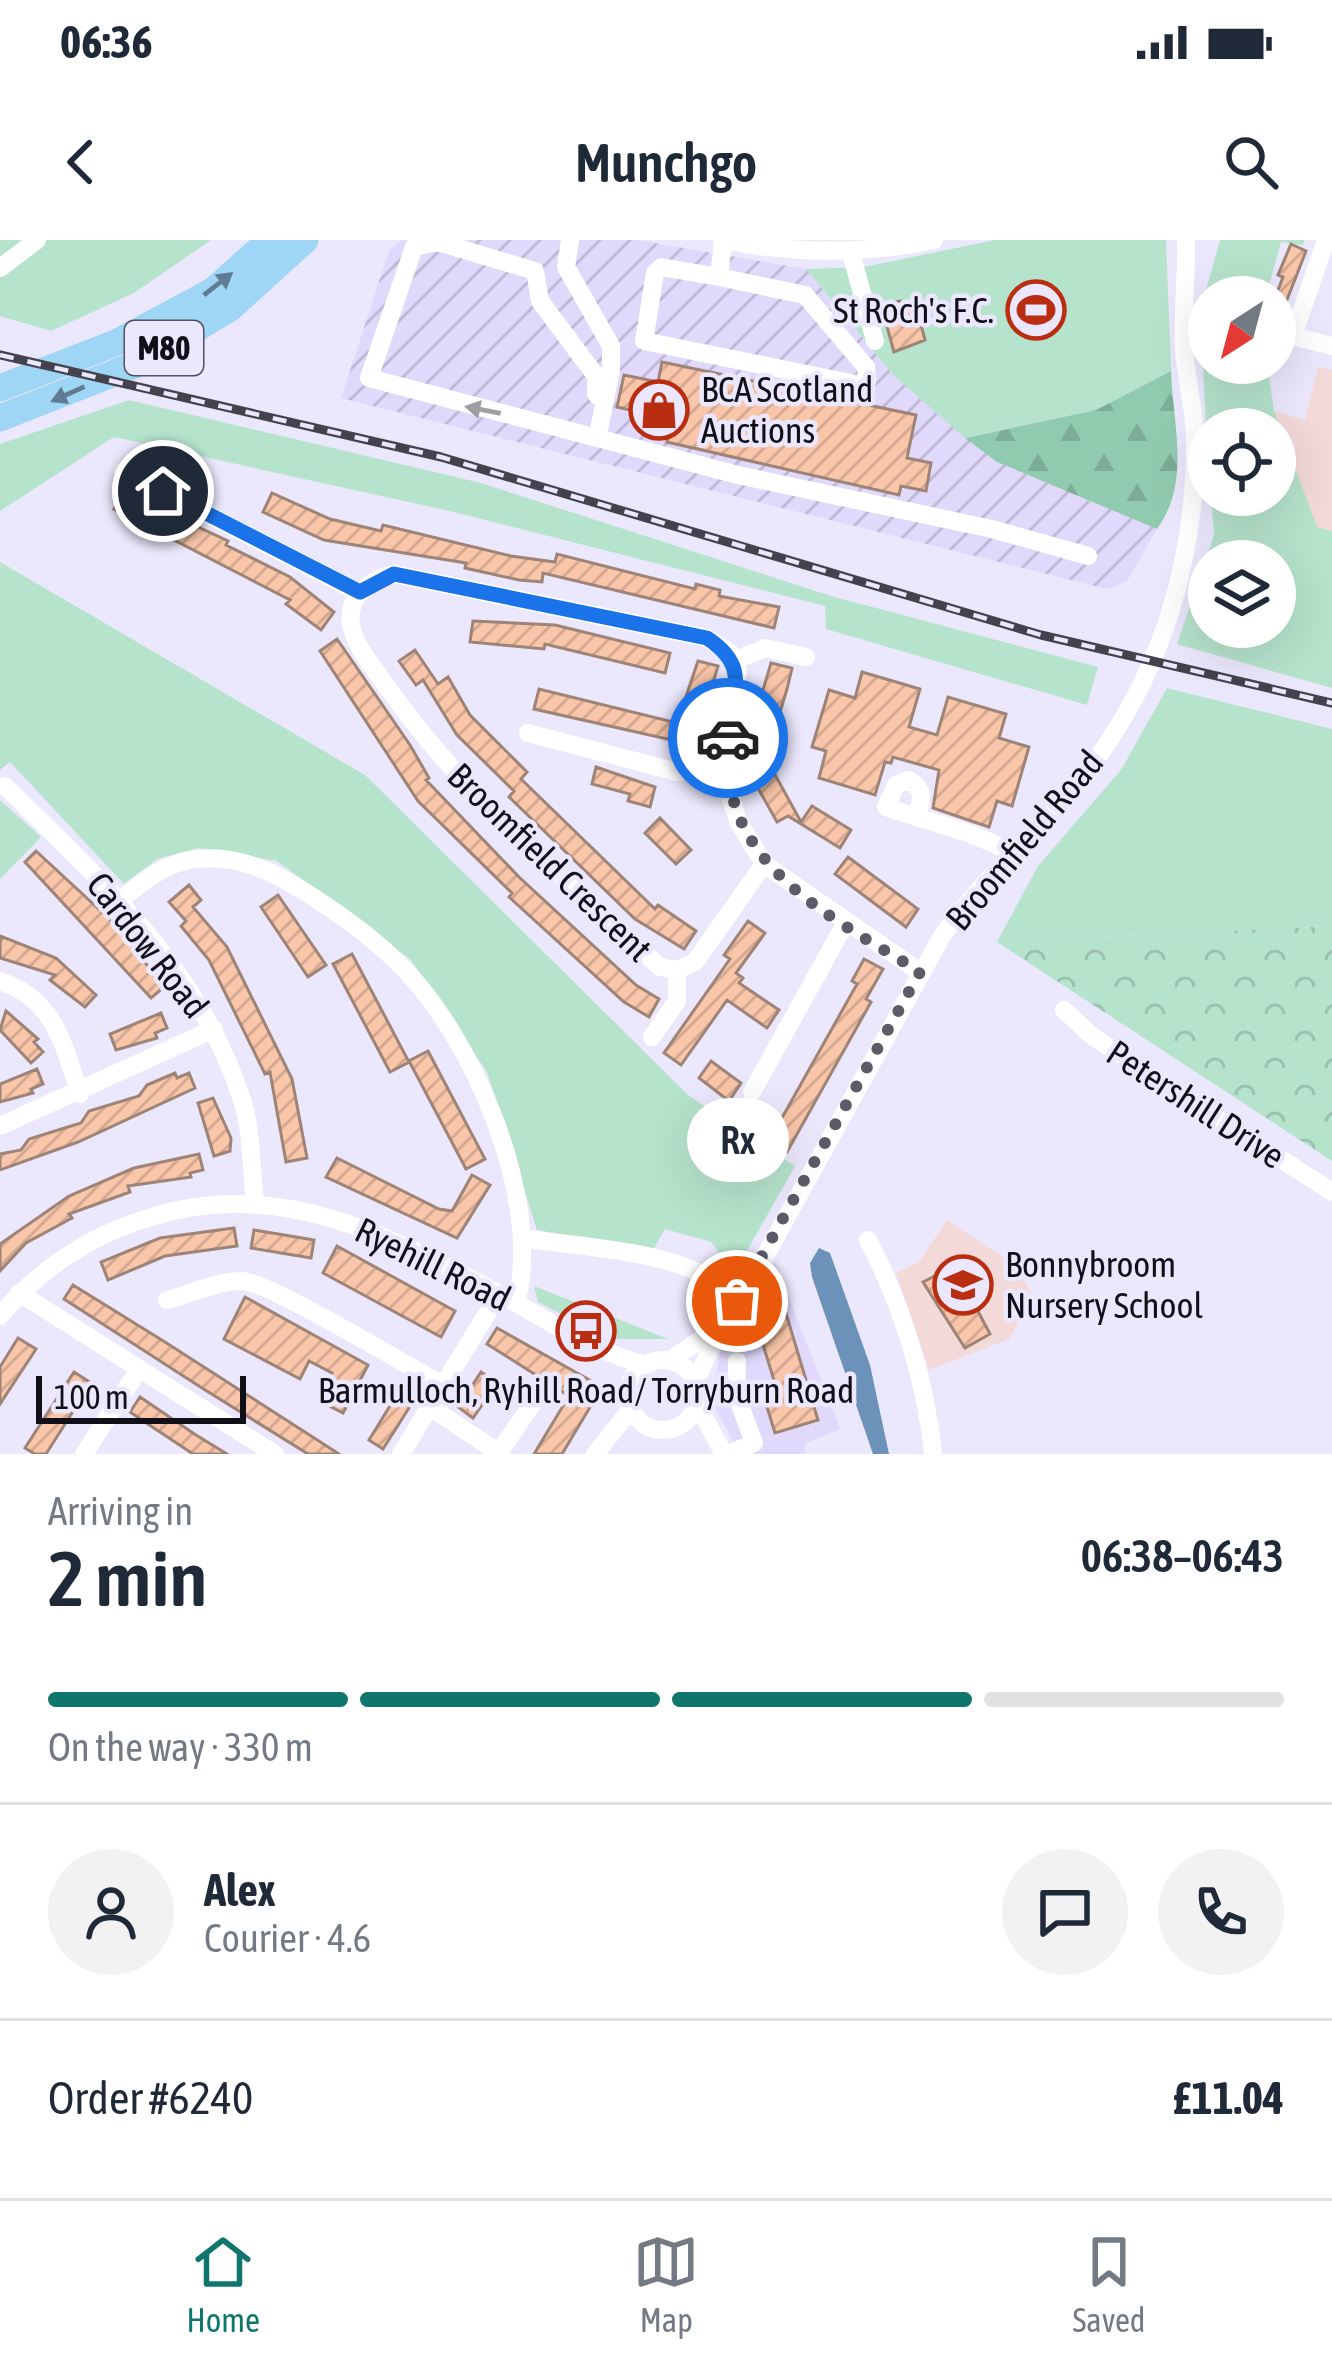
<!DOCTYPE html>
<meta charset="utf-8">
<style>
:root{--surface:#fff;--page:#f2f2f3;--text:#1f2937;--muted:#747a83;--line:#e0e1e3;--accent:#0f766e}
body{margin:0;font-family:"Asap Condensed",sans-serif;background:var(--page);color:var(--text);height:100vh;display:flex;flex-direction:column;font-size:45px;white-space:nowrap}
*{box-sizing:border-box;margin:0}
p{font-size:39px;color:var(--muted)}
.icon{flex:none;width:66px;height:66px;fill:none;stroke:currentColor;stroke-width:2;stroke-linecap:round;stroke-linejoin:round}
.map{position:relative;height:1214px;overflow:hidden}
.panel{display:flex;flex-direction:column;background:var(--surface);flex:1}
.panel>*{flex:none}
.needle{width:78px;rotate:216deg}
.controls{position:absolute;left:1188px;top:36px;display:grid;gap:24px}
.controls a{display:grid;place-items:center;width:108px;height:108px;border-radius:50%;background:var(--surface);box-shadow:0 12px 48px #0002;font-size:60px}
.scale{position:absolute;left:36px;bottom:30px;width:210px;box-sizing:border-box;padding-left:12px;border:6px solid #110f18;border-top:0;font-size:33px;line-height:42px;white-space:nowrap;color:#110f18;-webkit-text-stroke:9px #ebe7fc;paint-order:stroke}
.pin{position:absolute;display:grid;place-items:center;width:102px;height:102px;color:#fff;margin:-51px;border:6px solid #fff;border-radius:50%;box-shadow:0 3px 12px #0007}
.courier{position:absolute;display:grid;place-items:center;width:120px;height:120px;margin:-60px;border:9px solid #1a73e8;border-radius:50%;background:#fff;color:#222;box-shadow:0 3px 15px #0007}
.bubble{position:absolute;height:84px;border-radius:42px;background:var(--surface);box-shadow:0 12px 48px #0002;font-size:39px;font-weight:600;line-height:84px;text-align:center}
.headline em{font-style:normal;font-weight:600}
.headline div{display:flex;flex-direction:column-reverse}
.headline{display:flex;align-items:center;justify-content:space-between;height:204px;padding:0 48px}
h1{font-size:78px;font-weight:600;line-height:90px}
.bar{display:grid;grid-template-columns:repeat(4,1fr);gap:18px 12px;align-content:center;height:144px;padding:0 48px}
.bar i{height:15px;border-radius:9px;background:var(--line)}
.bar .current{background:var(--accent)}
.bar p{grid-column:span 4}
.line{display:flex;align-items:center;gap:30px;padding:0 48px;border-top:3px solid var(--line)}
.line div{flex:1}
.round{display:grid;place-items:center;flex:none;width:126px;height:126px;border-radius:63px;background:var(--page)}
.status{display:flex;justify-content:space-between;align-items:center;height:84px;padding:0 60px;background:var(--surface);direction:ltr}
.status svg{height:33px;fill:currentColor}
header{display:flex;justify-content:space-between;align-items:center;height:156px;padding:0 48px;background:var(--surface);font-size:54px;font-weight:600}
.tab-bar{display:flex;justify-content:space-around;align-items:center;height:168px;border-top:3px solid var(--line);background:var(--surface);font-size:33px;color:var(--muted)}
.tab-bar a{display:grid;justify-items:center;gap:6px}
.tab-bar .current{color:var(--accent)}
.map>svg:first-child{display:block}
.built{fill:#e0d9fb}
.industrial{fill:url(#industrial-furrows)}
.education{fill:#f4d9d9}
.green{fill:#b6e3cc;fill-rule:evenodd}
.forest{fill:url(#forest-firs)}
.park{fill:url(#park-crowns)}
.water{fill:#6d92b9}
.building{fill:url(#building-hatch);stroke:#9d8476;stroke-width:3}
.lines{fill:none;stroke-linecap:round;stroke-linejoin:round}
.minor{stroke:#fff;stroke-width:18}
.highway{stroke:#9fd6f5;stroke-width:27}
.rail-casing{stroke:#45424e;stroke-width:9}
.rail{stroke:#ebe7fc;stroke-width:4.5;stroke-dasharray:14;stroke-linecap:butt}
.oneway{fill:#5f7c92}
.oneway2{fill:#a09fa3}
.done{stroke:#5d5b68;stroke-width:12;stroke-dasharray:0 21.6}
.route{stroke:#1a73e8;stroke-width:15}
.labels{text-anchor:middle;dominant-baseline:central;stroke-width:9;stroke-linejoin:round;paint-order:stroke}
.shield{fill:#ebe7fc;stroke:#52505c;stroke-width:3}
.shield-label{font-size:33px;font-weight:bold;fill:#110f18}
.poi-label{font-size:36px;fill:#110f18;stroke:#ebe7fc;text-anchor:start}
.street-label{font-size:36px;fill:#110f18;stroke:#ebe7fc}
</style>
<div class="status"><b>06:36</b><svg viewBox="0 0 49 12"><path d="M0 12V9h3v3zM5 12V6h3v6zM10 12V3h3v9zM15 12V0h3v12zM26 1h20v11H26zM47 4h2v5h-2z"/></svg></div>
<header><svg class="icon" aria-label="back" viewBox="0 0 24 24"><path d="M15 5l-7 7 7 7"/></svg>Munchgo<svg class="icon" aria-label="search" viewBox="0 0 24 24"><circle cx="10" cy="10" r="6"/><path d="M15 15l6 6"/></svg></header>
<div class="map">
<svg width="1332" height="1214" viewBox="0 0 1332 1214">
<defs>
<pattern id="industrial-furrows" width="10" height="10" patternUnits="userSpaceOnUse" patternTransform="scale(3)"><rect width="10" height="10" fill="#e0d9fb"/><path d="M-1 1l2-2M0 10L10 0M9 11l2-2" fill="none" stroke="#bfb9d6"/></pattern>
<pattern id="forest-firs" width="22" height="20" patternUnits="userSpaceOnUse" patternTransform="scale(3)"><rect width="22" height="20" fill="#91cbaf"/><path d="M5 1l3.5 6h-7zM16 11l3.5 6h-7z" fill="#7cad96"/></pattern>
<pattern id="park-crowns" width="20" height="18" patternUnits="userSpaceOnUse" patternTransform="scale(3)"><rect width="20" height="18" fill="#b6e3cc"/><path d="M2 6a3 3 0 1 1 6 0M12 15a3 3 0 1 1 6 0" fill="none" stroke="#9bc2ae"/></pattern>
<pattern id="building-hatch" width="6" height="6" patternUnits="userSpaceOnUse" patternTransform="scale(3)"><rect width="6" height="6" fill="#fac6a9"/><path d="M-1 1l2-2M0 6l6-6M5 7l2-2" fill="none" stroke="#d5a991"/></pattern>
</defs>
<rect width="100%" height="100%" fill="#ebe7fc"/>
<path class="built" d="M 775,1022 L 840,1189 L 804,1204 L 806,1214 L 741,1214 L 711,1162 L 720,1113 Z"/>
<path class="industrial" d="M 402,0 L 637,0 L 806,29 L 893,135 L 997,222 L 1157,289 L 1127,341 L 1107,349 L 341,158 L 389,11 Z"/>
<path class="education" d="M 1318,127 L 1332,130 L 1332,291 L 1317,288 L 1274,171 L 1305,180 Z
M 947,980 L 1018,1027 L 1033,1057 L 1009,1099 L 929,1130 L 896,1033 L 919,1022 Z"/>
<path class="green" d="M 0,0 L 211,0 L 134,53 L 51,91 L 0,76 Z
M 995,0 L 1166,0 L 1171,131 L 1096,170 L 965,198 L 893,135 L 806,29 L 864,27 Z
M 1220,0 L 1305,0 L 1303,5 L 1281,2 L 1266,57 L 1209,57 L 1209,123 L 1267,123 L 1274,171 L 1317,287 L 1332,291 L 1332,448 L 1177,404 L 1214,295 L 1211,255 L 1275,255 L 1275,189 L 1209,189 L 1209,236 L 1200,72 ZM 1209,321 L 1275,321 L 1275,387 L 1209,387 Z
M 129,160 L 481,243 L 831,356 L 1098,427 L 1087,465 L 826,389 L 825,366 L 454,272 L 114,197 L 0,271 L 0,204 Z
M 0,322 L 365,535 L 688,855 L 795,926 L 735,1032 L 711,1002 L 665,989 L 653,1010 L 537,990 L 487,832 L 411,720 L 277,621 L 198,608 L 157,619 L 124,644 L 10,522 L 0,530 Z
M 1167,448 L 1332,489 L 1332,686 L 997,702 L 1038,626 L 1121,530 Z
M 0,560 L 41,597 L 0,639 Z
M 534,1046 L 668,1099 L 610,1099 L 538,1062 Z"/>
<path class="forest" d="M 1171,131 C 1173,186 1191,242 1157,289 L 997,222 L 965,198 L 1096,170 Z"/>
<path class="park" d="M 1332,686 L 1332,921 L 997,702 Z"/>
<path class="water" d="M 819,1008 L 830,1013 L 870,1125 L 889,1214 L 873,1214 L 812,1037 L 810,1023 Z"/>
<path class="building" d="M 1291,4 L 1306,11 L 1276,88 L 1275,58 L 1283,37 L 1278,35 Z
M 900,61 L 901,66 L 916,66 L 925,100 L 894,112 L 881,65 Z
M 662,122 L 916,175 L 907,218 L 931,223 L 926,251 L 901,246 L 899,255 L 667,202 L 672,179 L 617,167 L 624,135 L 658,142 Z
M 123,252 L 228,301 L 226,305 L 290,337 L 334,372 L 321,390 L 286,364 L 290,360 L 114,269 Z
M 272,253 L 330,279 L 381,291 L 383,285 L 511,316 L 555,322 L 557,314 L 695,349 L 696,344 L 720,350 L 719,356 L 779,367 L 774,388 L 543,333 L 542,342 L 519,340 L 465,328 L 466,323 L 324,300 L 263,272 Z
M 473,381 L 555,385 L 670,413 L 665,433 L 545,404 L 544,409 L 470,402 Z
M 337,399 L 410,505 L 429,538 L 426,540 L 519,637 L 636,745 L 659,759 L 649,777 L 624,762 L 509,657 L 512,653 L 418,561 L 320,411 Z
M 415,410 L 438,444 L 448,437 L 470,475 L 527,532 L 521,539 L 655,669 L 658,665 L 696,691 L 684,709 L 635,679 L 509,557 L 514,551 L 457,495 L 423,440 L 416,445 L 399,421 Z
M 698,421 L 718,426 L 694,505 L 534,469 L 539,449 L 677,483 Z
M 771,423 L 792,428 L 787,449 L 776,485 L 770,484 L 771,517 L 750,518 L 749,497 Z
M 862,432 L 920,449 L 909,487 L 937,495 L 948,457 L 1006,474 L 999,498 L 1029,507 L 1012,566 L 997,561 L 989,587 L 933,568 L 939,530 L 893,517 L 891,523 L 885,522 L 875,555 L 819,538 L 826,511 L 812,507 L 829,450 L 855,458 Z
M 596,527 L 655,547 L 650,567 L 628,561 L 630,554 L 592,544 Z
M 773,531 L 801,582 L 812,566 L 851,590 L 840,608 L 788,576 L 777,582 L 754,541 Z
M 660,578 L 691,610 L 676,624 L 645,593 Z
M 36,611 L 117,686 L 164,747 L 151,758 L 25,622 Z
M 848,617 L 918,669 L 906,687 L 835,634 Z
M 189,645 L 201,660 L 193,667 L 227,707 L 292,839 L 307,918 L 286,922 L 270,832 L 265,834 L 209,720 L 181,686 L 186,681 L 169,662 Z
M 278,655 L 326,725 L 308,737 L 261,667 Z
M 748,681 L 765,693 L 736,733 L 743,738 L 739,743 L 779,770 L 767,788 L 727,760 L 681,825 L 664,813 L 730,719 L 724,715 Z
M 0,696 L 56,718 L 96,755 L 85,767 L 50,740 L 55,735 L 0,718 Z
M 352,714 L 409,822 L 390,832 L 333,724 Z
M 864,719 L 883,729 L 866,759 L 871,762 L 787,912 L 769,901 L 857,744 L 852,741 Z
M 6,771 L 38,799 L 34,802 L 43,812 L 31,823 L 0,790 Z
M 161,773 L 167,788 L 155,793 L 157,798 L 116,810 L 110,794 Z
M 428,811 L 485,919 L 466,929 L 409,821 Z
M 711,821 L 741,843 L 729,861 L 699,838 Z
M 37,829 L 43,844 L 31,849 L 33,853 L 0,862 L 0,844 Z
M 175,833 L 177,838 L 189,833 L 195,848 L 78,902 L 0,930 L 0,914 L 21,910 L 29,899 L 81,883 L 89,871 L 139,856 L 147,845 Z
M 213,858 L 231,898 L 230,911 L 214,916 L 198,863 Z
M 199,914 L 203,930 L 190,933 L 191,937 L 128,946 L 130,952 L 69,974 L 72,978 L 26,1003 L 0,1031 L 0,1004 L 69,956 L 134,928 Z
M 337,918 L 439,969 L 452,971 L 472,935 L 490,945 L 457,998 L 326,937 Z
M 234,988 L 237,1006 L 165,1016 L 108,1040 L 101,1022 L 160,998 Z
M 254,990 L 314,1000 L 311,1018 L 251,1008 Z
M 337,1006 L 455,1071 L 441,1097 L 323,1033 Z
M 954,1026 L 990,1094 L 965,1108 L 923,1042 Z
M 73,1045 L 165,1102 L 339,1214 L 308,1214 L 202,1148 L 64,1059 Z
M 245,1057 L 368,1125 L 343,1173 L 318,1160 L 332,1133 L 309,1121 L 300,1139 L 224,1099 Z
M 782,1060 L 818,1180 L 775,1193 L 763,1154 L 777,1150 L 752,1069 Z
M 497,1088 L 602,1147 L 562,1214 L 534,1214 L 569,1156 L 487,1104 Z
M 18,1098 L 36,1109 L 0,1164 L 0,1127 Z
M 74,1132 L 91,1143 L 46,1214 L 35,1214 L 25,1208 Z
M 481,1132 L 497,1143 L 473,1178 L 458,1167 Z
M 404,1143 L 419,1152 L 383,1209 L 369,1200 Z
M 140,1157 L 196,1195 L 227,1214 L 193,1214 L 130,1172 Z"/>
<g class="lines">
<path class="minor" d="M 570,0 L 566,27 L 611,106 L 611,131 L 598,194
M 722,0 C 794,14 862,15 934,0
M 1326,0 L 1293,96 L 1332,106
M 851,13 L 875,101
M 0,28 L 37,0
M 719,37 L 805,55 L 866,127 L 867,141 L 860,145 L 644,101 L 655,33 L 661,27 L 719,37 L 723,0
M 605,162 L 596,154 L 596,136 L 540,61 L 535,31 L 438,2 L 414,7 L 369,138 L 738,235 L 992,289 L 1088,316
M 123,231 L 360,353
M 734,421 L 765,408 L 806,417
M 528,493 L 677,532 L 725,531
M 5,546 C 99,639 201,730 242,860 C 252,891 251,929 255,961
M 917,578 C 921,560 926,550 909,540 L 896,545 L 886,567 C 928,582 972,590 1011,613
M 764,624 L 695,722 L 677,730 L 660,727 C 563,638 464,556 388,448 C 375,429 355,408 351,384 C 347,356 370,340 394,334 L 707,398 L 730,413 L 738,430 L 725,540 L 738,581 L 764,624 L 920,732
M 120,660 C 142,643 162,625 190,620 C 235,612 274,632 310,655 C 341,675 371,696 397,722 C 472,793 544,961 516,1063
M 0,741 C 55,759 63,804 80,854
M 1064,770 L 1092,796 L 1332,952
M 652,797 L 677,761 L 677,730
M 752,852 L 845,684
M 0,886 L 214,789
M 523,998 C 576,1007 668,1010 711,1040
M 868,1000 C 902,1065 926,1142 933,1214
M 19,1053 L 275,1214
M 167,1060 C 190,1054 218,1041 241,1041 C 266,1040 409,1127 443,1145
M 0,1076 C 40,1028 92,995 151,977 C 282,935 401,1001 514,1062 C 558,1086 596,1112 645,1125
M 670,1120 L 720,1087
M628 1155a35 35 0 1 1 70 0a35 35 0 1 1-70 0Z
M 696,1141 L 720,1087 L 758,1029 L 942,696 C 988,631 1051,581 1098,517 C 1165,424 1196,313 1195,200 C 1195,170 1186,140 1184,109 C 1182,73 1187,36 1186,0
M 697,1164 L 724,1214
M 430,1167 L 499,1213
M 84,1214 L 139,1129
M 401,1214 L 499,1054
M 498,1214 L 533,1163
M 595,1214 L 631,1169
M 728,1214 L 754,1203 L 736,1154 L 737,1121"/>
<path class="highway" d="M 0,148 L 118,102 L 213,51 L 270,0
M 0,178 L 135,125 L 229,69 L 305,0"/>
<g class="rail-casing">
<path id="rail" d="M 0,115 L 441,217 L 1041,395 L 1332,463"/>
</g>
<use href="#rail" class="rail"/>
</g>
<defs><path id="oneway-solid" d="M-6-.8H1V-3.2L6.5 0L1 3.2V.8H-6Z" transform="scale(3)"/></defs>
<g class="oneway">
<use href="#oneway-solid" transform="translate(218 44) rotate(-38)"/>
<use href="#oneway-solid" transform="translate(68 154) rotate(156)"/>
</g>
<use class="oneway2" href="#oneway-solid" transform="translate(483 170) rotate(-169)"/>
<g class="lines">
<path class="done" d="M 728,498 C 718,625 826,673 920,732 L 737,1061"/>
<path class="route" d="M 163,251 L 360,352 L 394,334 L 707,398 C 752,428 731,451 728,498"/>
</g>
<defs>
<g id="stadium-ring" transform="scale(3)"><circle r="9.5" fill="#ebe7fc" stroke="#b92d11" stroke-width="1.5"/><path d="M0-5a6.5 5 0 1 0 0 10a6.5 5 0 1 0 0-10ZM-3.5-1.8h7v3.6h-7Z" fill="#b92d11"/></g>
<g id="shop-ring" transform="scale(3)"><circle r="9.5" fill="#ebe7fc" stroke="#b92d11" stroke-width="1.5"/><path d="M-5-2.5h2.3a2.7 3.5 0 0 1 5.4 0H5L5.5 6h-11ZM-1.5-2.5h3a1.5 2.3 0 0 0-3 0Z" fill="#b92d11"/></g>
<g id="school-ring" transform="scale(3)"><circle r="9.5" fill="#ebe7fc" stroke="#b92d11" stroke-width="1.5"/><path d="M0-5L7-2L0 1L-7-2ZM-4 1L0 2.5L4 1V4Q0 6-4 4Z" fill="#b92d11"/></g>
<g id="bus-ring" transform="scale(3)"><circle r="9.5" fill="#ebe7fc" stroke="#b92d11" stroke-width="1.5"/><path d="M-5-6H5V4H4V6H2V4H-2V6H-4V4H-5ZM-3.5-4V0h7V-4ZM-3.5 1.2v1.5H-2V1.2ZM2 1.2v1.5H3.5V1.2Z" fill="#b92d11"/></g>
</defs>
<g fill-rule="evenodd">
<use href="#stadium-ring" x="1036" y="70"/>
<use href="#shop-ring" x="659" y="170"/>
<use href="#school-ring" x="963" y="1045"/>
<use href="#bus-ring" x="586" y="1091"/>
</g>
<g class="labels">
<rect class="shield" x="125" y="81" width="78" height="54" rx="9"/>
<g class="shield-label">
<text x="164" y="108">M80</text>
</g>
<g class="poi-label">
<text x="994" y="70" text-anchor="end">St Roch's F.C.</text>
<text x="701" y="149">BCA Scotland<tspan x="701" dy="41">Auctions</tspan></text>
<text x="1005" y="1024">Bonnybroom<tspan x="1005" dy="41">Nursery School</tspan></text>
<text x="586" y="1150" text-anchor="middle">Barmulloch, Ryhill Road/ Torryburn Road</text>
</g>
<g class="street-label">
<text transform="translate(1024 600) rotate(-50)">Broomfield Road</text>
<text transform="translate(550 622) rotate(44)">Broomfield Crescent</text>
<text transform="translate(148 705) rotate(52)">Cardow Road</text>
<text transform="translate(1196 864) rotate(33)">Petershill Drive</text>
<text transform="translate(433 1024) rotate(26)">Ryehill Road</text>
</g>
</g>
</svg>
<div class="controls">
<a><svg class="needle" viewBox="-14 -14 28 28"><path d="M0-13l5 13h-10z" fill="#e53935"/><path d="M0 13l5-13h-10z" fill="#747a83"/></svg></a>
<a><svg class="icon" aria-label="locate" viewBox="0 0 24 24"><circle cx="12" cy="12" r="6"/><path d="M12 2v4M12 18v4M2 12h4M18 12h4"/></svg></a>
<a><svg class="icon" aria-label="layers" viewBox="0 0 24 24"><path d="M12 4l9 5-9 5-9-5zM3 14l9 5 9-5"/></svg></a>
</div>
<div class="scale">100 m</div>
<div class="pin" style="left:737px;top:1061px;background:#ea580c"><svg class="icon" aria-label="bag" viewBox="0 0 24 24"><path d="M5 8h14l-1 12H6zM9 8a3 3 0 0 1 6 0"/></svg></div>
<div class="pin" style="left:163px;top:251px;background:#1f2937"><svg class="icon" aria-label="home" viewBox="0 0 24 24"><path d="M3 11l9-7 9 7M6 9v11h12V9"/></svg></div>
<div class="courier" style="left:728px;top:498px"><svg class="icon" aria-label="car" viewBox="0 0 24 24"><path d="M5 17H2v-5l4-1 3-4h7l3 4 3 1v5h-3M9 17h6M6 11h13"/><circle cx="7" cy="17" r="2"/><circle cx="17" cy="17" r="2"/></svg></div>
<div class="bubble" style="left:687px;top:858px;width:102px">Rx</div>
</div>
<section class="panel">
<div class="headline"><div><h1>2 min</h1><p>Arriving in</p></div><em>06:38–06:43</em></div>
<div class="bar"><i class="current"></i><i class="current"></i><i class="current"></i><i></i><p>On the way · 330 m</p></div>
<div class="line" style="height:216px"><a class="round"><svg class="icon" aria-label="person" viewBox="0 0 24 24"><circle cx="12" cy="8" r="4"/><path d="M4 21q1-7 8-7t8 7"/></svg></a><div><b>Alex</b><p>Courier · 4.6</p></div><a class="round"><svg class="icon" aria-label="chat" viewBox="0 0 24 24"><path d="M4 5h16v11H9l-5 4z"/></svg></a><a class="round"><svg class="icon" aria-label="phone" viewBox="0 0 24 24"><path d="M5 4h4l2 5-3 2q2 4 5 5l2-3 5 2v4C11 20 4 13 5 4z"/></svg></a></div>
<div class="line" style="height:156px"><div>Order #6240</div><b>£11.04</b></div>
</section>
<nav class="tab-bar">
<a class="current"><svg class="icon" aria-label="home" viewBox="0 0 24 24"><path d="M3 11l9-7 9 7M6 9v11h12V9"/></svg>Home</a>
<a><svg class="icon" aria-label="map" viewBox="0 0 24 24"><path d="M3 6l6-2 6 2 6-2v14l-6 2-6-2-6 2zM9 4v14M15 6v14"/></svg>Map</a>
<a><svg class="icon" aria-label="saved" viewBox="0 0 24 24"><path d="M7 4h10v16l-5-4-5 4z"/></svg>Saved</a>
</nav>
